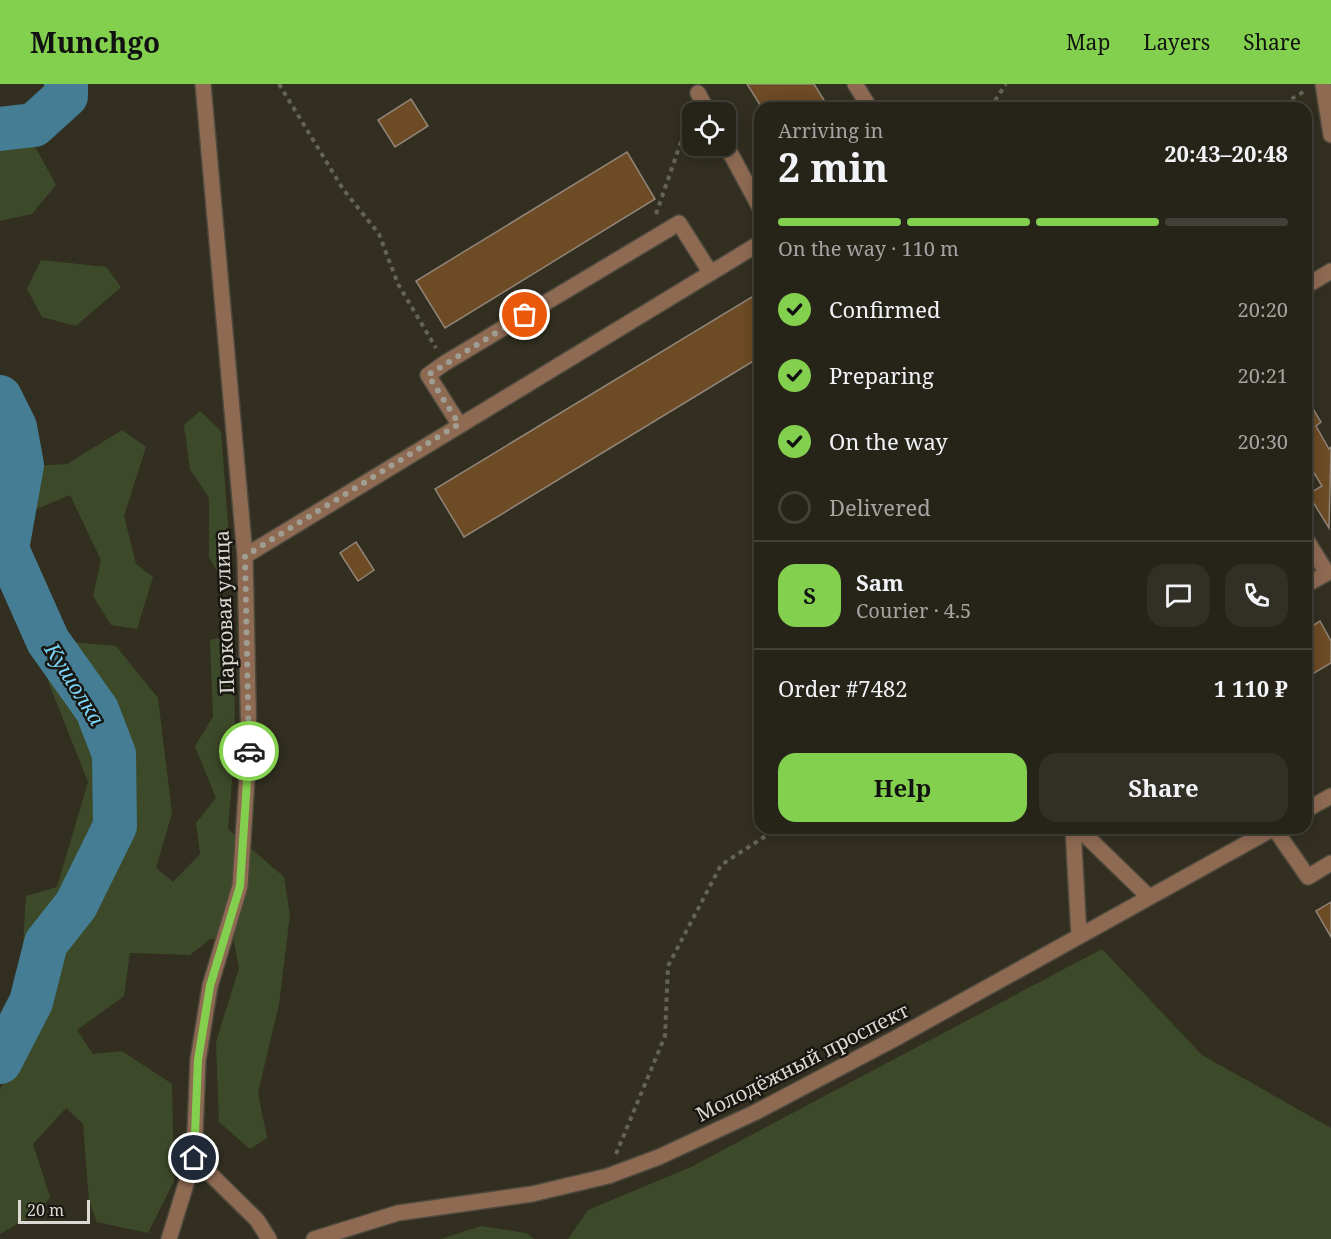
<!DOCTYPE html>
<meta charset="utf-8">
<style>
:root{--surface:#262319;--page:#322f26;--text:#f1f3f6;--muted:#a4a4a2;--line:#424038;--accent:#83d04e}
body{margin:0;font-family:"Noto Serif",serif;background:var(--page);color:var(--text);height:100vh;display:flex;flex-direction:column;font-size:22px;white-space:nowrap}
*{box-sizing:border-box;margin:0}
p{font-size:20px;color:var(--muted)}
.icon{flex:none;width:33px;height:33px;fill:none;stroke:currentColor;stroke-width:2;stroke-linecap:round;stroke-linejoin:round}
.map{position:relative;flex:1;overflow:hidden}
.panel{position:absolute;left:754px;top:18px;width:558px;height:732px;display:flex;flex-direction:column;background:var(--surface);border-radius:18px;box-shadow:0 3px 15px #0003,0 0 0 2px var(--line)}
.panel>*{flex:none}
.buttons{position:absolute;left:682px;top:18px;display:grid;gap:12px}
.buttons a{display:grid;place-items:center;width:54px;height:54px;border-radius:12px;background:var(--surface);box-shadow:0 3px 15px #0003,0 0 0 2px var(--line);font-size:30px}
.scale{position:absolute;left:18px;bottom:15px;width:72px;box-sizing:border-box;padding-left:6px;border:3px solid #dbd9d1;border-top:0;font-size:16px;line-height:21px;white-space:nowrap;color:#dbd9d1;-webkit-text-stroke:4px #181711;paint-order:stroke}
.pin{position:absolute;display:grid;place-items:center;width:51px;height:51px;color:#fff;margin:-26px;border:3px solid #fff;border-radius:50%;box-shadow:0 2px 6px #0007}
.courier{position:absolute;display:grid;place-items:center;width:60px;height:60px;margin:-30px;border:4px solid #83d04e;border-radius:50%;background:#fff;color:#222;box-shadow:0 2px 8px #0007}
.overview em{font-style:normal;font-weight:700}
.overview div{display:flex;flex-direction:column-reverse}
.overview{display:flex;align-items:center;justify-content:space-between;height:102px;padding:0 24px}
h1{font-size:39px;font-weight:700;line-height:45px}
.bar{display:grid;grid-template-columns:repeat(4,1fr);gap:9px 6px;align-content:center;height:72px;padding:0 24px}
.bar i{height:8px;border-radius:4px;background:var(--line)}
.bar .active{background:var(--accent)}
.bar p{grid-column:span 4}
.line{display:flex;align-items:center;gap:15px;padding:0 24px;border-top:2px solid var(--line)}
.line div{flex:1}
.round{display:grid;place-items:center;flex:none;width:63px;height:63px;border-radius:18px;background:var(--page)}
ol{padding:0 24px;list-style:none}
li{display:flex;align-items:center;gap:18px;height:66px}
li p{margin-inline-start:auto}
li .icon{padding:6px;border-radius:50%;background:var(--accent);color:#111;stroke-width:4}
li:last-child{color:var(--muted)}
li i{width:33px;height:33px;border:3px solid var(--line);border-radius:50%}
.action{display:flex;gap:12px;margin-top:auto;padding:12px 24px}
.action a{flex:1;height:69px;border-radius:18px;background:var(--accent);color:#111;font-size:24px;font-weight:700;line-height:69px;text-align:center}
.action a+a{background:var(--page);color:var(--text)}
header{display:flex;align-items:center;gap:36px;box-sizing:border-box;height:84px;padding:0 30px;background:var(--accent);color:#111}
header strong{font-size:28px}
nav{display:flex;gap:33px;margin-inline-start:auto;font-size:21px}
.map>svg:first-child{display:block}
.green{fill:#3d4a29}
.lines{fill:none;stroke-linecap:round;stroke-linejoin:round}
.river{stroke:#447d94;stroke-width:44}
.building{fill:#6c4b25;stroke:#918478;stroke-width:1.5}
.minor-casing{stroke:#4d4a3d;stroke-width:18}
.path{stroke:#656256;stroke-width:4;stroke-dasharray:4.5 4.5;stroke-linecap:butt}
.minor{stroke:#8f6a53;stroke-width:15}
.done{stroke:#a09e93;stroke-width:6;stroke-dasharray:0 10.8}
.route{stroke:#83d04e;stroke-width:8}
.labels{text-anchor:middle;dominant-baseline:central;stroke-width:5;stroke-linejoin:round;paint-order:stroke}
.street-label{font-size:20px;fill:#dbd9d1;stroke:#181711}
.water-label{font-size:21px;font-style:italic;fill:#7bd4f8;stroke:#181711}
</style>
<header>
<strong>Munchgo</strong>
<nav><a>Map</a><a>Layers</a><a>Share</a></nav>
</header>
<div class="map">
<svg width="1331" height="1155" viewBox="0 0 1331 1155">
<rect width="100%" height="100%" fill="#322f21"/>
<path class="green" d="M 33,59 L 56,101 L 32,130 L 0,137 L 0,64 Z
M 41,176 L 106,183 L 121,203 L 76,242 L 42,233 L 27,205 Z
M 200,327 L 221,347 L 231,481 L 219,491 L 209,473 L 209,414 L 190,385 L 184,341 Z
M 122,346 L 146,363 L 124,432 L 136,480 L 153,493 L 137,545 L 111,541 L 93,512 L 101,476 L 70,411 L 29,428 L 33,382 L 67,380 Z
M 0,350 L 5,358 L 0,439 Z
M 225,552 L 234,565 L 235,662 L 228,745 L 284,793 L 290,831 L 279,920 L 258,1009 L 267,1054 L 250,1065 L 219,1038 L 216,958 L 239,884 L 233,853 L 210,855 L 190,871 L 130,869 L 124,912 L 77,946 L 93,970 L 122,967 L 172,1000 L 174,1097 L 148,1149 L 97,1138 L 89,1117 L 83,1040 L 66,1024 L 33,1060 L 50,1113 L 37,1129 L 0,1150 L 0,1006 L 18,964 L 0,955 L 0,936 L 21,894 L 26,812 L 57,803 L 88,698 L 48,597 L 71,558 L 116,562 L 158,614 L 172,729 L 156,784 L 173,798 L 200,770 L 196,739 L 216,714 L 195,662 L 213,633 L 210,556 Z
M 1102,865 L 1202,971 L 1331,1044 L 1331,1155 L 568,1155 L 588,1126 L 691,1083 Z
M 481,1142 L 526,1149 L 534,1155 L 441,1155 Z"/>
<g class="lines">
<path class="river" d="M 0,45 L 34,41 L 66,12 L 66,0
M 0,313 L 15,343 L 22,381 L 7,465 L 48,557 L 97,626 L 114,670 L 115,742 L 76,821 L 46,859 L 31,918 L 0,978"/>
</g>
<path class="building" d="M 747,0 L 814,0 L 829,24 L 762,24 Z
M 411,15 L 428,42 L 395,63 L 378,36 Z
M 627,68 L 655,115 L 445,244 L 416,197 Z
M 760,208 L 760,273 L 464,453 L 435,405 Z
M 1306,313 L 1321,338 L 1316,342 L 1329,365 L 1331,363 L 1329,444 L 1308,410 L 1322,402 L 1306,376 Z
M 356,458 L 374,486 L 358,497 L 340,469 Z
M 1320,537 L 1331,557 L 1331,579 L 1309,592 L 1313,599 L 1306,602 L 1306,540 L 1309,544 Z
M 1331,818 L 1331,853 L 1316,827 Z"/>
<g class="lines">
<g class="minor-casing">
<path id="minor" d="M 855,0 L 870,24
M 1323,0 L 1331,51
M 698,9 L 708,28
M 726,61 L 760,124
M 1306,202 L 1331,187
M 459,340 L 428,291 L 445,279 L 679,139 L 710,188
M 1306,455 L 1327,489 L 1306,501
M 245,472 L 760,159
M 1306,726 L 1331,712
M 1073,744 L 1079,852
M 1078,744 L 1149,813
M 194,1074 L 257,1136 L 269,1155
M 169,1155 L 194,1074 L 198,976 L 210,902 L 240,802 L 249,663 L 245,472 L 203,0
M 314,1155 L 398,1129 L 532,1110 L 608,1092 L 659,1073 L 756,1028 L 896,954 L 1274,744 L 1308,793 L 1331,779"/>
</g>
<path class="path" d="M 279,0 L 343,105 L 379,150 L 398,200 L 436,264
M 990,24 L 1006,0
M 1276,24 L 1305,7
M 656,130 L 690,32
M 616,1070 L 665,952 L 668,882 L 721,781 L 764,753 L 782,744"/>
<use href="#minor" class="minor"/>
</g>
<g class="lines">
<path class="done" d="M 249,667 L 245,472 L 459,340 L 428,291 L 525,231"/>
<path class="route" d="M 194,1074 L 198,976 L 210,902 L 240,802 L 249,667"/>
</g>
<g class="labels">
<g class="street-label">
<text transform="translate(224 528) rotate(-92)">Парковая улица</text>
<text transform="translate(802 978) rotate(-27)">Молодёжный проспект</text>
</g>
<g class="water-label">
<text transform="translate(75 600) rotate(58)">Кушолка</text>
</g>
</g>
</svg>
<div class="buttons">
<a><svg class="icon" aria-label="locate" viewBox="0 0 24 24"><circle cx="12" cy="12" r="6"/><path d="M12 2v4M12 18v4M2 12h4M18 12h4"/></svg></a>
</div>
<div class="scale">20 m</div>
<div class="pin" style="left:525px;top:231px;background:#ea580c"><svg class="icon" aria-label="bag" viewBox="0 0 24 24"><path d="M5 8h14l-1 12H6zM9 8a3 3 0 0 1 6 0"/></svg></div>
<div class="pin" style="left:194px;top:1074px;background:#1f2937"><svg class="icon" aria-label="home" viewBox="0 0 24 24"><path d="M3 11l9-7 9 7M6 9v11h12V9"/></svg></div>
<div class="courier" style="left:249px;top:667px"><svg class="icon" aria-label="car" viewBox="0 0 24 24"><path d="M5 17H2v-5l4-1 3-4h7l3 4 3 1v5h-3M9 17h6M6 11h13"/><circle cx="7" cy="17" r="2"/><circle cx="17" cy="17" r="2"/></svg></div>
<section class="panel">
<div class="overview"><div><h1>2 min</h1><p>Arriving in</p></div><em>20:43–20:48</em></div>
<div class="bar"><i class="active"></i><i class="active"></i><i class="active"></i><i></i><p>On the way · 110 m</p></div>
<ol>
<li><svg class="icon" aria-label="check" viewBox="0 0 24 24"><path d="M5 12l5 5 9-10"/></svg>Confirmed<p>20:20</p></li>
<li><svg class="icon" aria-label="check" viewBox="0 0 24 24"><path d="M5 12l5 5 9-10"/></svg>Preparing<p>20:21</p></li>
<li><svg class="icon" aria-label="check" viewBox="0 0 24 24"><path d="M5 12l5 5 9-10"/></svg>On the way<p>20:30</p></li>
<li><i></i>Delivered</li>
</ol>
<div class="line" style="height:108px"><b class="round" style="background:var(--accent);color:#111">S</b><div><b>Sam</b><p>Courier · 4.5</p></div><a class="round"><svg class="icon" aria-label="chat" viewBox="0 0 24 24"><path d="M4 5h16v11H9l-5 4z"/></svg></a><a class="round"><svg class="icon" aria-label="phone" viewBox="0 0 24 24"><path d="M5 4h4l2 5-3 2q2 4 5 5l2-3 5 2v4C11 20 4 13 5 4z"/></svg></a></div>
<div class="line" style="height:78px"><div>Order #7482</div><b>1 110 ₽</b></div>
<div class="action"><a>Help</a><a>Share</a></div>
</section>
</div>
